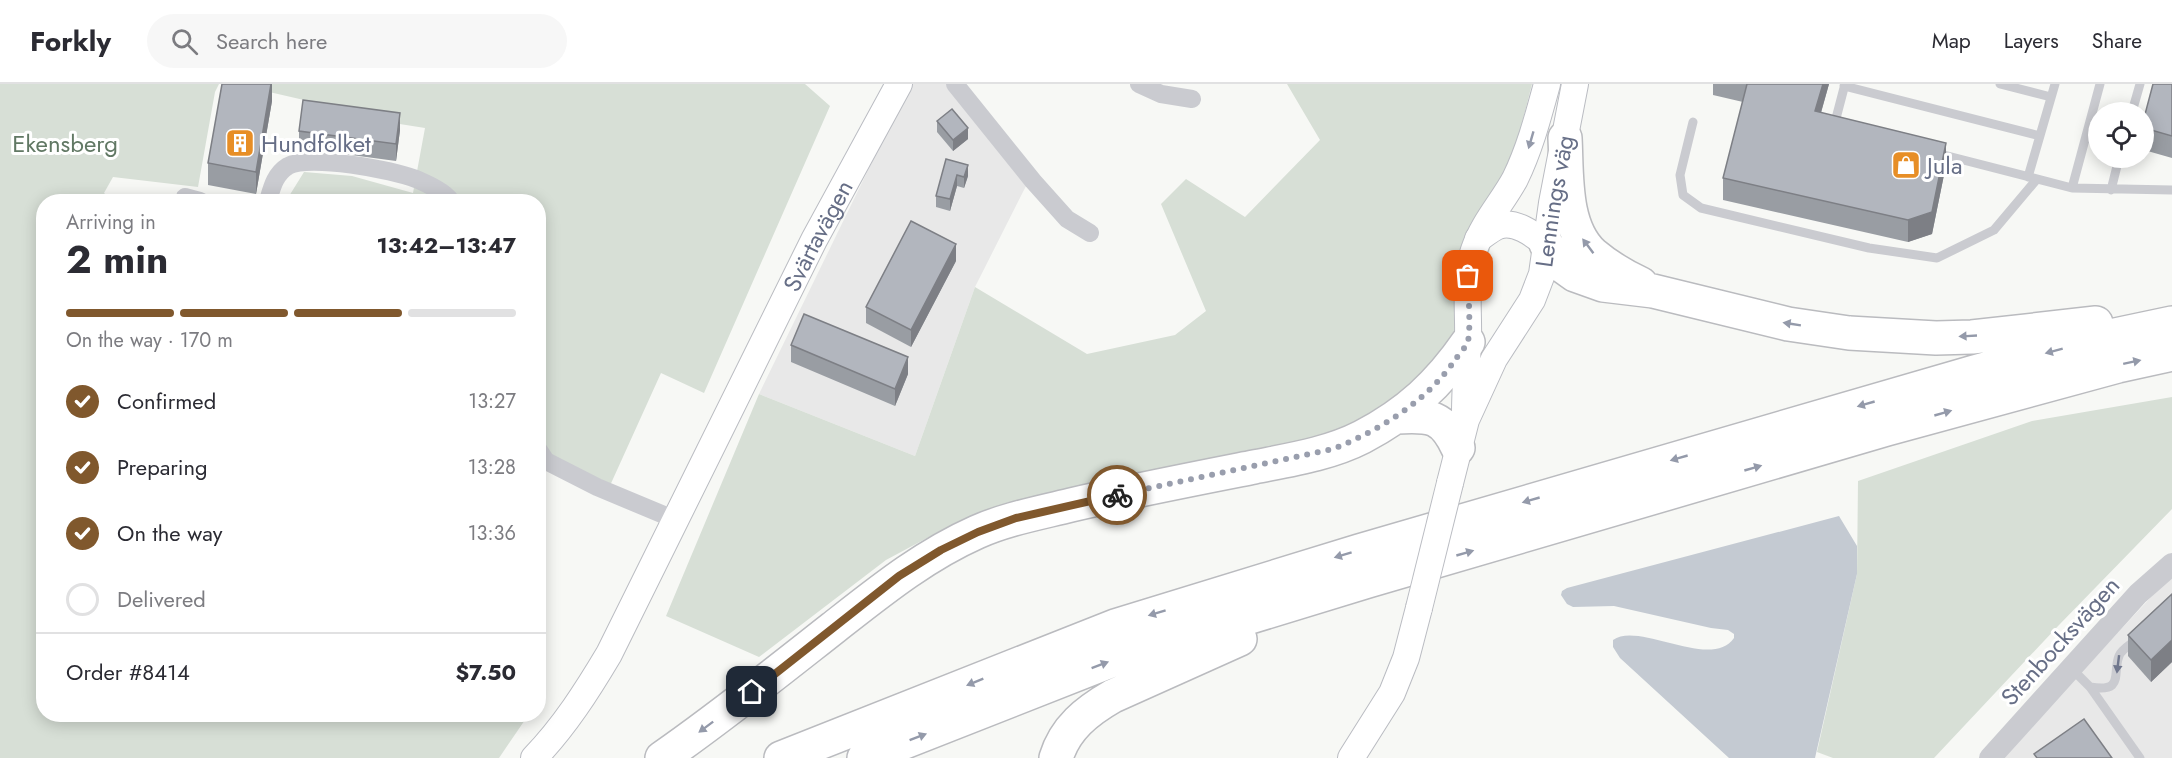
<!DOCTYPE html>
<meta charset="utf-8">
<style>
:root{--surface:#fff;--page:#f7f7f7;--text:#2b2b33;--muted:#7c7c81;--line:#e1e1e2;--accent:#80582d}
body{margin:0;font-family:Jost,sans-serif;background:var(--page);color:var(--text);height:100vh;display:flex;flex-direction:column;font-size:22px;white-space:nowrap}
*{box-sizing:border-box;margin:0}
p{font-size:20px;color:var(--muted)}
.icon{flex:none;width:33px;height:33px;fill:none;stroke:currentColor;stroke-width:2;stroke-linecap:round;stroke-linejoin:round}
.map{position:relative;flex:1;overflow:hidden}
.drawer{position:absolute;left:36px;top:110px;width:510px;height:528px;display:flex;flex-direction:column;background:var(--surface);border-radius:24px;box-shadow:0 3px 15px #0003}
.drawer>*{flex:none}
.fabs{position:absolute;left:2088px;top:18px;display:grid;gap:12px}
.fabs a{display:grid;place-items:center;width:66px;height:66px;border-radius:50%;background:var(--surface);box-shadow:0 3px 15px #0003;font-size:30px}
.pin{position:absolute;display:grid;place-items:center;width:51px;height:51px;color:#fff;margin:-26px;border-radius:12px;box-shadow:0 3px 9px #0006}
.courier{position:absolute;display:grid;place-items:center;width:60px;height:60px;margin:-30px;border:4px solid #80582d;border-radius:50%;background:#fff;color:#222;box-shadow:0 2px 8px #0007}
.head em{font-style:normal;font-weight:700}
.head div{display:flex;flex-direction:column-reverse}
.head{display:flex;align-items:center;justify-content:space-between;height:102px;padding:0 30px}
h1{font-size:39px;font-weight:700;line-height:45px}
.bar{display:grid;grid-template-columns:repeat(4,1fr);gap:9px 6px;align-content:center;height:72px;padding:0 30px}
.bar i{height:8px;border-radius:4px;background:var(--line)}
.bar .on{background:var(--accent)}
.bar p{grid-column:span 4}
.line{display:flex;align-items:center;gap:15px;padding:0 30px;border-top:2px solid var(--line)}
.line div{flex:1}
ol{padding:0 30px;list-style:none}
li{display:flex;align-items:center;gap:18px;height:66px}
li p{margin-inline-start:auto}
li .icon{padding:6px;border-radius:50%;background:var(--accent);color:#fff;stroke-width:4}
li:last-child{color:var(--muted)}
li i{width:33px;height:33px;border:3px solid var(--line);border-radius:50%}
header{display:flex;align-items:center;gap:36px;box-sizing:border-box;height:84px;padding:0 30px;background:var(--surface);border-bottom:2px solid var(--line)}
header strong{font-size:28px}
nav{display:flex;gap:33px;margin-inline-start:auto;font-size:21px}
.search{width:420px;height:54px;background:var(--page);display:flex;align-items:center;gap:15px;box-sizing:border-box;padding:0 21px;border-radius:33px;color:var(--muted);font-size:22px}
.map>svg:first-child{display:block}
.built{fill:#e8e8e8}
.green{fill:#d7dfd6}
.water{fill:#c4cad2}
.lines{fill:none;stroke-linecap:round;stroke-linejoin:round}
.secondary-casing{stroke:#babcc2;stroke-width:28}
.motorway-casing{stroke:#babbbf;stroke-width:36}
.service{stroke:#cacbd0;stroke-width:9}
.minor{stroke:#cacbd0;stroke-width:18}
.tertiary{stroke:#cacbd0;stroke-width:22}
.secondary{stroke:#fff;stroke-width:26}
.motorway{stroke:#fff;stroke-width:33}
.secondary-bridge-casing{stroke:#babcc2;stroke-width:28;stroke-linecap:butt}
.secondary-bridge{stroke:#fff;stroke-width:26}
.wall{fill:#999da3}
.shaded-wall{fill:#7d7f85}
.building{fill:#b2b6be;stroke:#7d7f85;stroke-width:1.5}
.oneway{fill:#949aaa}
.oneway2{fill:#70778d}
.done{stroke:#999ead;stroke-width:6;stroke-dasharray:0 10.8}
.route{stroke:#80582d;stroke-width:8}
.labels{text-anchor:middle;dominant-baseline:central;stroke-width:6;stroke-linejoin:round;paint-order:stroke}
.park-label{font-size:24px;fill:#617864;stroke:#fff}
.poi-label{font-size:24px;fill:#666e86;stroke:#fff;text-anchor:start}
.street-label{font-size:24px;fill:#666e86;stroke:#fff}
</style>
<header>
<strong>Forkly</strong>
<div class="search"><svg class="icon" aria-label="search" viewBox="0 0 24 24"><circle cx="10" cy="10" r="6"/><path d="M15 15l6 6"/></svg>Search here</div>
<nav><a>Map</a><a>Layers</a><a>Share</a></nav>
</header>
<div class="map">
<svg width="2172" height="674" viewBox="0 0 2172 674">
<rect width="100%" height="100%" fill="#f7f8f5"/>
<path class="built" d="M 910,0 L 949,0 L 1027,100 L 975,203 L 915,372 L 759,310 Z
M 2172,492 L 2172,674 L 2003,674 L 2053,618 L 2167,496 Z"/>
<path class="green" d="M 0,0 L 219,0 L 215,8 L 198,103 L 113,93 L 104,109 L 113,117 L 44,117 L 44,630 L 529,630 L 499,674 L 0,674 Z
M 234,0 L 805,0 L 830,22 L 704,309 L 661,289 L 608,406 L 539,365 L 538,117 L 286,117 L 304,88 L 352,92 L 413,109 L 425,44 L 305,25 L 304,16 Z
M 1287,0 L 1532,0 L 1476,219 L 1424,294 L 1372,331 L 1333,349 L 1295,360 L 1006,421 L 955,439 L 886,476 L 759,573 L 666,532 L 759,310 L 915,372 L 975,203 L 1087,270 L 1175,251 L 1206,227 L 1161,120 L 1186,95 L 1245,133 L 1320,56 Z
M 2172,313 L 2172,425 L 2059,541 L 1934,674 L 1833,674 L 1817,668 L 1857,490 L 1858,397 L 2032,337 Z"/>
<path class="water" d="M 1839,432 L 1857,462 L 1857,490 L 1815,674 L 1729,674 L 1620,574 L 1613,563 L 1613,556 C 1639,537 1711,587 1734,554 L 1734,550 L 1728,546 L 1711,544 L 1614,522 L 1573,523 L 1567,520 L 1561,511 L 1562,507 L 1567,504 Z"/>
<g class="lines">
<g class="secondary-casing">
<g id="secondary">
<path d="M 1478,155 C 1484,151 1491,145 1498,142 C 1515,136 1533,150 1546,160"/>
<path d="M 1465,330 C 1465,305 1467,281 1468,257 C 1469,227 1464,195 1474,166 C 1483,139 1502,119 1515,95 C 1530,64 1538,33 1547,0"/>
<path id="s1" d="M 1450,399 L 1466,336 L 1494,275 L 1532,216 L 1542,190 L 1552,119 L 1575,0"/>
<path id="s2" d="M 534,674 C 564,643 587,607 609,570 L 814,156 L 899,0"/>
<path d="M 1351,674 L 1392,609 L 1406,574 L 1419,524"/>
</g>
</g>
<g class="motorway-casing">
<path id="motorway" d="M 1565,54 C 1567,90 1563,143 1593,170 C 1607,182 1624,192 1641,200
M 1546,160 L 1561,181 L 1575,191 L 1603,201 L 1653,207 L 1788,240 L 1849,249 L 1936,254 L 1972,253 L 2096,239
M 1397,333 C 1431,331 1443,332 1458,364
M 662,674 C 721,633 777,588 833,544 C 879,508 923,472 977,448 C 1006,435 1039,429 1071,421 C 1131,407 1193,395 1254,383 C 1289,376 1329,370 1362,353 C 1408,329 1439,300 1468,258
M 781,674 L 1115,542 L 1359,467 L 1974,288 L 2101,254 L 2172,239
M 864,674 L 1126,571 L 1368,497 L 1887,345 L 2118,282 L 2172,270
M 1056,674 C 1065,644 1087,627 1113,612 L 1240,555"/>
</g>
<path class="service" d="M 2000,0 L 2051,13
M 1844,2 L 2040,52
M 2132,28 L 2140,0
M 1693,38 L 1680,91 L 1683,111 L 1701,124 L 1869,164 L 1937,174 L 1994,146 L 2037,95
M 1836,43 L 1834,42 L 1845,0
M 1936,69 L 2072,104 L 2172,106
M 2028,93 L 2055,0
M 2072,104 L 2100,0
M 2111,106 L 2119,74
M 2071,584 L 2090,603 L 2140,674
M 2090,603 C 2125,609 2112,589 2119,572 C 2121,566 2130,561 2136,556"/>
<path class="minor" d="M 955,0 L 1033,97 L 1067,135 L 1090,149
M 1139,0 L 1161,10 L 1192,15
M 185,113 L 200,117
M 268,117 C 272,103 275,90 288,82 C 309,70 393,86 416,95 C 427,100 444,107 451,117
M 538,365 L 546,377 L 597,403 L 676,436"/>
<path class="tertiary" d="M 1990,674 L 2138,510 L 2172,480"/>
<use href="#secondary" class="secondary"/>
<use href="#motorway" class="motorway"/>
<g class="secondary-bridge-casing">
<path id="secondary-bridge" d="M 1419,524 L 1450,399"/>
</g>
<use href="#secondary-bridge" class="secondary-bridge"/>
</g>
<path class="wall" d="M 272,0 L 272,17 L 256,110 L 208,101 L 208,79 Z
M 1713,0 L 1829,0 L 1821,29 L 1946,81 L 1932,150 L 1908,158 L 1723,116 L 1723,94 L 1743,18 L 1713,11 Z
M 2172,0 L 2172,74 L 2144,66 L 2144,34 Z
M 937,37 L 968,55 L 953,67 L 937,48 Z
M 400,46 L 396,77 L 299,64 L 299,47 Z
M 946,75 L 968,92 L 964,104 L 957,102 L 950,127 L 936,123 L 936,112 Z
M 956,177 L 911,263 L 866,239 L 866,223 Z
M 791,261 L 908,290 L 895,322 L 791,278 Z
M 2172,510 L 2172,578 L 2151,598 L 2128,572 L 2128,551 Z"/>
<path class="shaded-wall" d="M 271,0 L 272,0 L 272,17 L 256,110 L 256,88 Z
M 1823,0 L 1829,0 L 1815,49 L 1815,27 Z
M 400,29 L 400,46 L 396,77 L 396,60 Z
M 968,44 L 968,55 L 953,67 L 953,56 Z
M 1946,59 L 1946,81 L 1932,150 L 1908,158 L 1908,136 Z
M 968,81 L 968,92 L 964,104 L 964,93 Z
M 957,91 L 957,102 L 950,127 L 950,115 Z
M 956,160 L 956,177 L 911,263 L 911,246 Z
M 908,273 L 908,290 L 895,322 L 895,305 Z
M 2172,556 L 2172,578 L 2151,598 L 2151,576 Z"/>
<path class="building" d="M 222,0 L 271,0 L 256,88 L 208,79 Z
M 1747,0 L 1823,0 L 1815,27 L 1946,59 L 1932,128 L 1908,136 L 1723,94 Z
M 2153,0 L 2172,0 L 2172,52 L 2144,44 L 2144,34 Z
M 303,16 L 400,29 L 396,60 L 299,47 Z
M 952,25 L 968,44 L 953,56 L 937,37 Z
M 946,75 L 968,81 L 964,93 L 957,91 L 950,115 L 936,112 Z
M 911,137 L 956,160 L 911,246 L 866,223 Z
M 804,230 L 908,273 L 895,305 L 791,261 Z
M 2172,510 L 2172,556 L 2151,576 L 2128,551 Z
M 2084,635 L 2112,674 L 2037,674 L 2034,670 Z"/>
<defs><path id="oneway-solid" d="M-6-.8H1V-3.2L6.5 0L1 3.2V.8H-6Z" transform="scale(1.5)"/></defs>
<g class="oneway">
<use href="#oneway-solid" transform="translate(1531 56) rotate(106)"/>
<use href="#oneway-solid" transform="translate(1588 162) rotate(-127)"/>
<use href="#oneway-solid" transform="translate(1792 240) rotate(-171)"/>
<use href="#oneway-solid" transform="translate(1968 252) rotate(177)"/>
<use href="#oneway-solid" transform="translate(2054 267) rotate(165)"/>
<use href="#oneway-solid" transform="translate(2132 278) rotate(-12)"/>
<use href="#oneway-solid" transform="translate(1866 320) rotate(164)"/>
<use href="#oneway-solid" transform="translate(1943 329) rotate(-16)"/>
<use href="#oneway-solid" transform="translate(1679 374) rotate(164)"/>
<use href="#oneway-solid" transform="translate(1753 384) rotate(-16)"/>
<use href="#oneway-solid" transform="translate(1531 416) rotate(164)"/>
<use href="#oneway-solid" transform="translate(1465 469) rotate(-16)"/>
<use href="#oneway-solid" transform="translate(1343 471) rotate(163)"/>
<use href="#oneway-solid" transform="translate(1157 529) rotate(163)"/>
<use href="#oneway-solid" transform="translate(1100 581) rotate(-21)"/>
<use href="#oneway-solid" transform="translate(975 598) rotate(158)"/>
<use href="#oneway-solid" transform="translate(706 643) rotate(143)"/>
<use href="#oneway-solid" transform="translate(918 653) rotate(-21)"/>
</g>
<use class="oneway2" href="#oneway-solid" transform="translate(2118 580) rotate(97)"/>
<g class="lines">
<path class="done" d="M 1117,411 L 1333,365 C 1380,346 1426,318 1455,276 C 1459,270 1466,263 1468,257 C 1471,244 1468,207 1468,192"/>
<path class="route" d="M 752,608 L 899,492 L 941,466 L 978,448 L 1016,434 L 1117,411"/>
</g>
<defs>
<g id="building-square" transform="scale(1.5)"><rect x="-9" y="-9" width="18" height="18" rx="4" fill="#e78e26" stroke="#fff"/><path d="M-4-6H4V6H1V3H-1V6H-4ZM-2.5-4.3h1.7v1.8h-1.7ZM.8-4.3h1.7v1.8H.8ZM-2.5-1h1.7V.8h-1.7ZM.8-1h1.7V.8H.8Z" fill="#fff"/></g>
<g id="shop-square" transform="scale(1.5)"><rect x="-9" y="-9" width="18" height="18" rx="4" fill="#e78e26" stroke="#fff"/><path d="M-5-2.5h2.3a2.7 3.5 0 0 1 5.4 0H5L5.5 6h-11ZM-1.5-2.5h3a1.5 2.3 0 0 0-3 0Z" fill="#fff"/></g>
</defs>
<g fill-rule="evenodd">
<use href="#building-square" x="240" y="59"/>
<use href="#shop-square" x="1906" y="81"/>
</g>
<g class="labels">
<g class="park-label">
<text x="65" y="59">Ekensberg</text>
</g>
<g class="poi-label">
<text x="261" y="59">Hundfolket</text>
<text x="1927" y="81">Jula</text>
</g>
<g class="street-label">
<text stroke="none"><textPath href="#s1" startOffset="304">Lennings väg</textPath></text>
<text stroke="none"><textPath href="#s2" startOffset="596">Svärtavägen</textPath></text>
<text transform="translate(2060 557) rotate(-48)">Stenbocksvägen</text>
</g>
</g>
</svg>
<div class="fabs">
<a><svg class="icon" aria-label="locate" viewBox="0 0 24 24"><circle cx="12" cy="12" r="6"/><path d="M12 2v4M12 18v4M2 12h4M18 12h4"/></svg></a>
</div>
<div class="pin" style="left:1468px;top:192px;background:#ea580c"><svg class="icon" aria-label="bag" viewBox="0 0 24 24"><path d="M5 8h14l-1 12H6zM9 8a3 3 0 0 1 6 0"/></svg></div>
<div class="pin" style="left:752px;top:608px;background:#1f2937"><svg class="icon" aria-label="home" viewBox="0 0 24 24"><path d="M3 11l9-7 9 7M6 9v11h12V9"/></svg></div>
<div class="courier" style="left:1117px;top:411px"><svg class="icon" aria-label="bike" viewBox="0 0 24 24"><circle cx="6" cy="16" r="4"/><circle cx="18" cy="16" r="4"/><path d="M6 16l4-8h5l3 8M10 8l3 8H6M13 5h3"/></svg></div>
<section class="drawer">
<div class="head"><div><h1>2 min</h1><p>Arriving in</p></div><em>13:42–13:47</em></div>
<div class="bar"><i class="on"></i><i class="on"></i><i class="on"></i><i></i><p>On the way · 170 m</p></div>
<ol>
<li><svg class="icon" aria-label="check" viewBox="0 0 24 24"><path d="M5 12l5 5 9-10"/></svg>Confirmed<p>13:27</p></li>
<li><svg class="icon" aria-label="check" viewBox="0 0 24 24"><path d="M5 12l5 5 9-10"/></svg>Preparing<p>13:28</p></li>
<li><svg class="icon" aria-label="check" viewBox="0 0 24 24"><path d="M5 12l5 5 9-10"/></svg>On the way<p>13:36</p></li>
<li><i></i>Delivered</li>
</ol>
<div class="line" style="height:78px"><div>Order #8414</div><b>$7.50</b></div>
</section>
</div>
